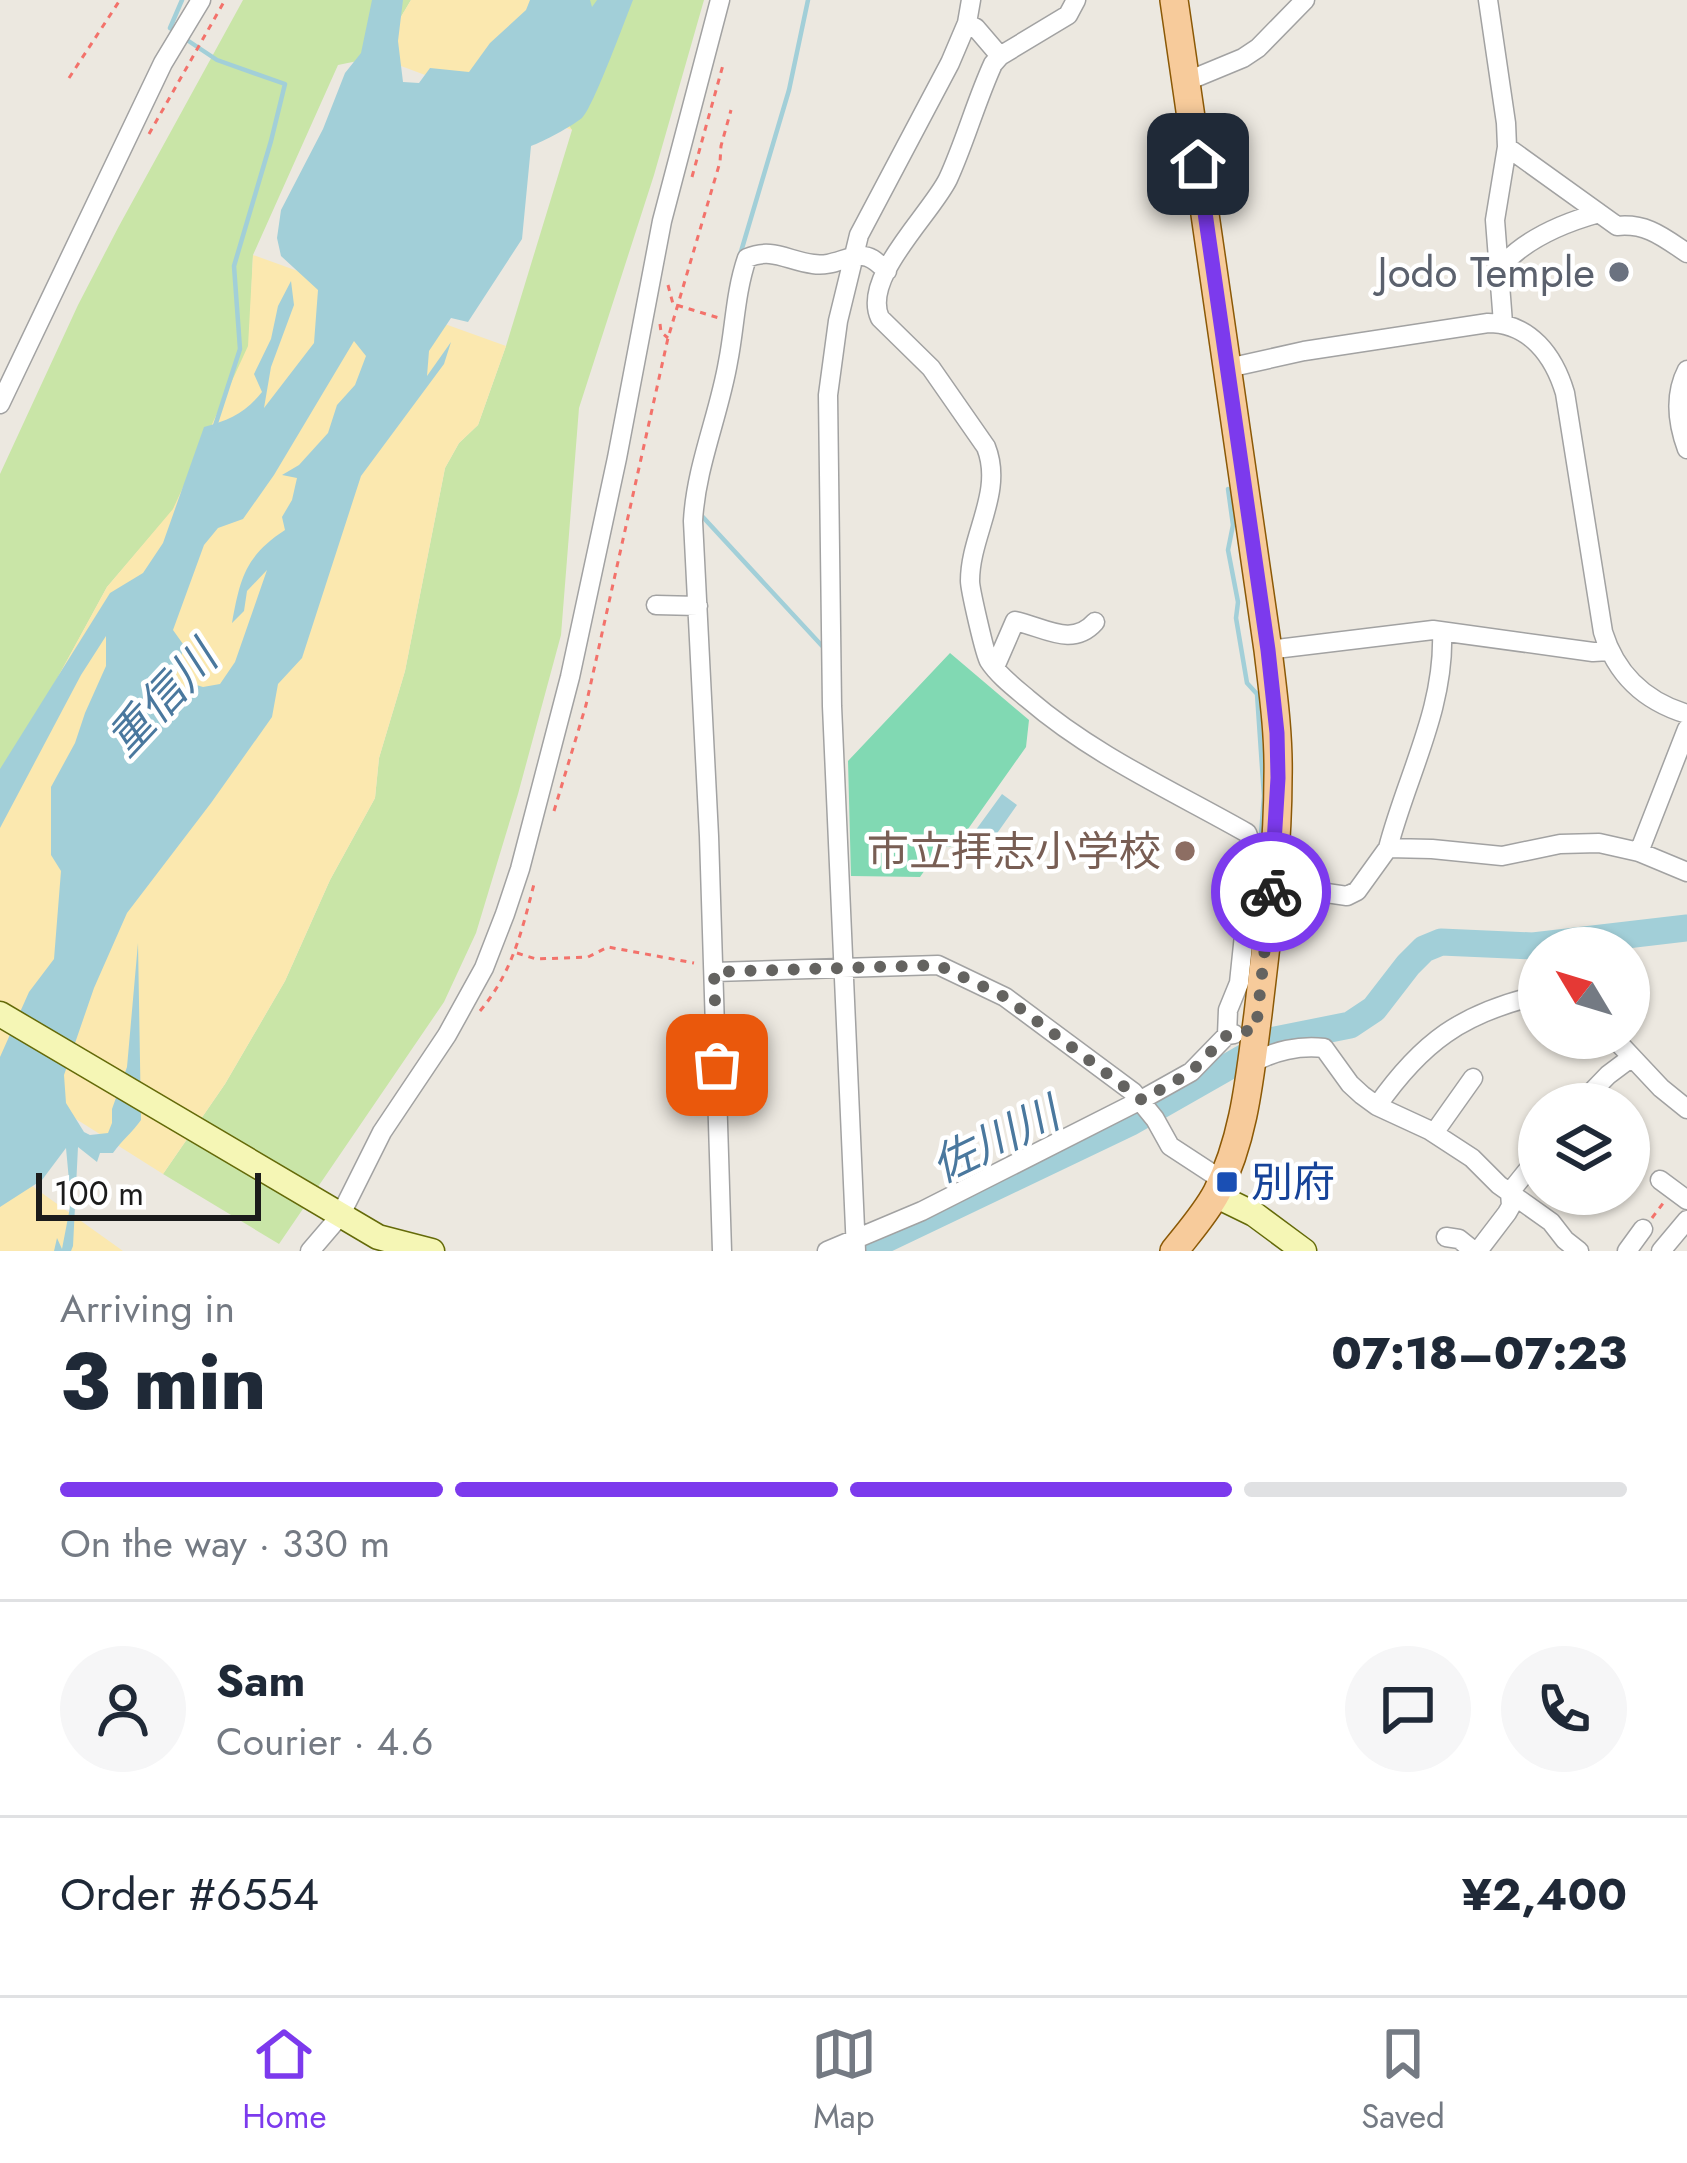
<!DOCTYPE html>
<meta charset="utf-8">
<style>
:root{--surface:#fff;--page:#f6f6f7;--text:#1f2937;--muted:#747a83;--line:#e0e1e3;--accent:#7c3aed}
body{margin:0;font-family:Jost,"Noto Sans JP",sans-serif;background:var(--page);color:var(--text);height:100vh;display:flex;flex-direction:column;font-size:45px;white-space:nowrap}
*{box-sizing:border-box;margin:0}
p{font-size:39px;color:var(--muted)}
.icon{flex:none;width:66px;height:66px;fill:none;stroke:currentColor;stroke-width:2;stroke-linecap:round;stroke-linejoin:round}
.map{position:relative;height:1251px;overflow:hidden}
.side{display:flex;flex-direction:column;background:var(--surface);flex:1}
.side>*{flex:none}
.needle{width:78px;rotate:308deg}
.controls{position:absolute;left:1518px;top:927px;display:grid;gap:24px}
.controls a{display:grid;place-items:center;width:132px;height:132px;border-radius:50%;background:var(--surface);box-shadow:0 3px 9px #0004;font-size:60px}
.scale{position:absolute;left:36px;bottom:30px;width:225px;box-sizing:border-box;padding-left:12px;border:6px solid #1b1b1b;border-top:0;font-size:33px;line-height:42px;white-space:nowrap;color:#1b1b1b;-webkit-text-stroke:9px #fff;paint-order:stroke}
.pin{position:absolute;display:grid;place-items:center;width:102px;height:102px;color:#fff;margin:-51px;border-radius:24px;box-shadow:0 6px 18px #0006}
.courier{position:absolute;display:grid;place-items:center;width:120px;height:120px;margin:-60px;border:9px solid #7c3aed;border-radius:50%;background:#fff;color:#222;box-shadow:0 3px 15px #0007}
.headline em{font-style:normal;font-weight:800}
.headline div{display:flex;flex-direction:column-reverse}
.headline{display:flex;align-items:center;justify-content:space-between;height:204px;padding:0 60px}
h1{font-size:78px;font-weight:800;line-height:90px}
.bar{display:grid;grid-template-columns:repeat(4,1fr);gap:18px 12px;align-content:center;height:144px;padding:0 60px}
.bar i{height:15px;border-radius:9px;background:var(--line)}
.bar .on{background:var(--accent)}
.bar p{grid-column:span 4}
.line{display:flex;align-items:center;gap:30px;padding:0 60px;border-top:3px solid var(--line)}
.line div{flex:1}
.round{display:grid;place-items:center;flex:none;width:126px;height:126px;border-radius:63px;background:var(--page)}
.tabs{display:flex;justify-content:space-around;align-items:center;height:168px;border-top:3px solid var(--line);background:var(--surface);font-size:33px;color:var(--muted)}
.tabs a{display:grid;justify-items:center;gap:6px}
.tabs .on{color:var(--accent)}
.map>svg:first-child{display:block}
.grass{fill:#c9e5a7}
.sand{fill:#fbe8af}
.pitch{fill:#81d9b3}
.water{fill:#a2cfd8;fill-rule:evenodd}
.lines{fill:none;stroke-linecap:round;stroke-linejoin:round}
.stream{stroke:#a2cfd8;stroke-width:4.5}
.river{stroke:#a2cfd8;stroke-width:27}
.street-casing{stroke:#a2a2a2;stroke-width:21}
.secondary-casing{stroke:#646a09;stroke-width:27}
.primary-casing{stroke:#8b5906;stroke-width:30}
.path{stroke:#f3726b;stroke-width:3;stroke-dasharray:6 6;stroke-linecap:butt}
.street{stroke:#fff;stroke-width:18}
.secondary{stroke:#f5f6b5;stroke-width:24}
.primary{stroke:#f7cb9b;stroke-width:27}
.done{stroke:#646360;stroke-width:12;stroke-dasharray:0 21.6}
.route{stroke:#7c3aed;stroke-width:15}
.worship-dot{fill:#6b7280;stroke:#fff;stroke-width:4.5}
.education-dot{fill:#8d6e63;stroke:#fff;stroke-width:4.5}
.transit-dot{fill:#1a4fb4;stroke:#fff;stroke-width:4.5}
.labels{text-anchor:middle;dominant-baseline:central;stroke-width:9;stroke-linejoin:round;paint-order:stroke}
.worship-label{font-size:42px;fill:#5b616d;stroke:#fff;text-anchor:end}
.education-label{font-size:42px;fill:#785e54;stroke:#fff;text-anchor:end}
.transit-label{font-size:42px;fill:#164399;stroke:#fff;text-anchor:start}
.water-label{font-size:45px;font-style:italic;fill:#4a789e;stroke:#fff}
</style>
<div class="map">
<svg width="1687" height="1251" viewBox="0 0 1687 1251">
<rect width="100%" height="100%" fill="#ece8e0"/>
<path class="grass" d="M 243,0 L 411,0 L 377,57 L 338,65 L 253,255 L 249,346 L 173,510 L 107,587 L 0,784 L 0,474 L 78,305 L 119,226 Z
M 553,0 L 704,0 L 654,175 L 579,408 L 561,635 L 518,794 L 476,933 L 444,1002 L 279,1244 L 163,1174 L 225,1084 L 285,981 L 330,880 L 375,798 L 379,758 L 405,671 L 445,468 L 459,443 L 478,425 L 506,346 L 572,130 L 553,103 Z"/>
<path class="sand" d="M 411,0 L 553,0 L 553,103 L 572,130 L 377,57 Z
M 253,255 L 506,346 L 478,425 L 459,443 L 445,468 L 405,671 L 379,758 L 375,798 L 330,880 L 285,981 L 225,1084 L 163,1174 L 0,1071 L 0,783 L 107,587 L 173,509 L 248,346 Z
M 0,1167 L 32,1186 L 123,1251 L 0,1251 Z"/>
<path class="pitch" d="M 950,653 L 1029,720 L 1026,747 L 956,846 L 941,847 L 920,877 L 851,876 L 848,761 Z"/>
<path class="water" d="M 372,0 L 403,0 L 398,41 L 403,82 L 419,83 L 430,68 L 469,72 L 490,43 L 526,10 L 530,0 L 590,0 L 592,7 L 597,0 L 633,0 C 625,20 593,108 582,118 C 572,126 543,142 531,146 L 522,239 L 468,322 L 451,318 L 429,351 L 427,376 L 451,342 L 444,364 L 361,476 L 302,658 L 278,684 L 272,717 L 211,803 L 127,913 L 94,988 L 64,1075 L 66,1103 L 84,1132 L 90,1135 L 108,1133 L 112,1123 L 112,1109 L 127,1067 L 138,943 L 141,1120 C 132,1133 122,1140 113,1153 L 100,1153 L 97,1162 L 78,1147 L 73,1246 L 71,1251 L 54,1251 L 57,1238 L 62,1249 L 71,1202 L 66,1148 L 42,1180 L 0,1207 L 0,1057 L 29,992 L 54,959 L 61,871 L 51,855 L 51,787 L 75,743 L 85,713 L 106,666 L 106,636 L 81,675 L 0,828 L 0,769 L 110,593 L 143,573 L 163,543 L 204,427 C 229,420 245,413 262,392 L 254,374 L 271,339 L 278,306 L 291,281 L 294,305 L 271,367 L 264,408 L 314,343 L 318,290 L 281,256 L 277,238 L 281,210 L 323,129 L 345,73 L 361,53 ZM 354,341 L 366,356 L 355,385 L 337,405 L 328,433 L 299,465 L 282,475 L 297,478 L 292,500 L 282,517 L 285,530 C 245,556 240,579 232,623 L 244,611 L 247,591 L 267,570 L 235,662 L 220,684 L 203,687 L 190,683 L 175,715 L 159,721 L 181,660 L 183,644 L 173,630 L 204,545 L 218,528 L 243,519 L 274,475 Z
M 1002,794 L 1017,805 L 986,849 L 970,838 Z"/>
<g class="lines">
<path class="stream" d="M 175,31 L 170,28 L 182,0
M 184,38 L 217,60 L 285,84 L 271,141 L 234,266 L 240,349 L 214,429
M 740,255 L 789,90 L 808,0
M 1228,489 L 1233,525 L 1228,550 L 1238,602 L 1236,618 L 1247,683 L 1257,694 L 1264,796 L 1260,848
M 701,515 L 824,648
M 1234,1062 L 1235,1050"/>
<path class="river" d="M 861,1251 L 1131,1122 L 1275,1040 L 1350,1025 L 1374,1009 L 1408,965 L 1424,949 L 1441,942 L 1533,946 L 1687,928"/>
<g class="street-casing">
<path id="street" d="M 1076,0 L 1068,15 L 1000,56 L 993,64 C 976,101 965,142 948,179 C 931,214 861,278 880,318 L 931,368 L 986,447 C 1004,492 970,535 970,581 C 970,589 985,655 989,661 C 998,675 1015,688 1028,699 C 1093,755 1173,791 1247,833 L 1253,849 L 1239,983 L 1228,1010 L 1227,1035
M 1488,0 L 1506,123 L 1507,147 L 1495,220 L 1503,323
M 967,23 L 976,28 L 1000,56
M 1185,82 L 1243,58 L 1258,48 L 1305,0
M 1507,147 L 1617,226 C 1647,223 1663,237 1687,253
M 1499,269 C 1523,240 1563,223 1599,213
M 1228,368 L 1304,351 L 1488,323 C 1530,323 1554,356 1565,393 L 1603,632 C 1616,674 1644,701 1687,714
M 1687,370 C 1674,395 1677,422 1687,449
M 0,404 L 163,63 L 201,0
M 656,605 L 698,606
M 1268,650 L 1433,630 L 1593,652 L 1609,651
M 995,667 L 1015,621 C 1044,627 1072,648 1095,622
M 1388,848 C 1407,775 1445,709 1442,632
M 1639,852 L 1687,729
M 1272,885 L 1347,896 L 1357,891 L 1388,848 L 1432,849 L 1502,856 L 1560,844 L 1599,843 L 1639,852 L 1687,872
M 714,972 L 938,965 L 1005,997 L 1133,1092 L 1155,1119 L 1170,1146 L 1222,1180
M 1614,1038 L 1661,1088 L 1687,1109
M 1253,1063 C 1273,1051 1300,1045 1324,1048 L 1350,1084 L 1362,1095 L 1377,1106 L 1429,1130 L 1472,1158 L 1499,1185 L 1551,1222 L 1565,1240 L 1579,1251
M 1580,1104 L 1608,1075 L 1632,1057
M 1377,1106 C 1422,1042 1462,1013 1539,995
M 1434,1133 L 1473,1078
M 1660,1180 L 1687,1200
M 1446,1237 L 1459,1239 L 1474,1251
M 310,1251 L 340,1216 L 382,1132 L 447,1035 L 484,968 L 505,914 L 520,869 L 570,677 L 617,458 L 662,221 L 720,0
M 722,1251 L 709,836 L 693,521 C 696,466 719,415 728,362 C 735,327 735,293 747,258 C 772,247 788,261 813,264 C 833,267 845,256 862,256 C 873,256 879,265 887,271
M 827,1251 L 922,1211 L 1141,1100 L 1191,1072 L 1227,1035 L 1234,1034
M 856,1251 L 832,706 L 828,395 L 838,321 L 859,235 L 950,63 L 967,23 L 971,0
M 1478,1251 L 1507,1213 L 1511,1206 L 1510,1192 L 1539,1156
M 1627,1251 L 1643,1229
M 1661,1251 L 1687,1220"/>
</g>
<g class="secondary-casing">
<path id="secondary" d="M 0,1014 L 378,1237 L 432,1251
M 1215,1195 L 1254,1214 L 1304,1251"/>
</g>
<g class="primary-casing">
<path id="primary" d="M 1174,0 L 1268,650 C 1273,692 1279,735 1278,777 C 1278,856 1267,936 1258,1014 C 1250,1074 1245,1137 1217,1192 C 1206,1213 1189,1232 1174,1251"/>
</g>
<path class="path" d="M 69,78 L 120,0
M 149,134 L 225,0
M 692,177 L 723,65
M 668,285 L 673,304 L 719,318
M 660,324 L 661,332 L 668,338
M 554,811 L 586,705 L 668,338 L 720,162 L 721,146 L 731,110
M 517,953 L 536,959 L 588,957 L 608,947 L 694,963
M 480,1011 C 512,973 522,931 534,884
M 1652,1218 L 1664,1202"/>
<use href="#street" class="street"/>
<use href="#secondary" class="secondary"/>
<use href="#primary" class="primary"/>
</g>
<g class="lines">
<path class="done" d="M 717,1065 L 714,972 L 938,965 L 1005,997 L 1142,1100 L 1191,1072 L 1227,1035 L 1256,1029 L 1271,892"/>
<path class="route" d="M 1198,164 L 1268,650 L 1277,733 L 1278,778 L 1271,892"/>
</g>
<circle class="worship-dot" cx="1619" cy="272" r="12"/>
<circle class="education-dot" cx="1185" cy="851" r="12"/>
<rect class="transit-dot" x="1215" y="1170" width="24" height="24" rx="6"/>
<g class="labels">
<g class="worship-label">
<text x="1595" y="272">Jodo Temple</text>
</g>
<g class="education-label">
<text x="1161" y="851">市立拝志小学校</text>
</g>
<g class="transit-label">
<text x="1251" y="1182">別府</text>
</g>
<g class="water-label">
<text transform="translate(162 699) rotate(-47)">重信川</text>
<text transform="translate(995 1140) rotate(-26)">佐川川</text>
</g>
</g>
</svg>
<div class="controls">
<a><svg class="needle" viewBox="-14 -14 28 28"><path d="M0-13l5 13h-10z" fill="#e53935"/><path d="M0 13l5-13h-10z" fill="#747a83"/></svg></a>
<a><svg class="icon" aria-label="layers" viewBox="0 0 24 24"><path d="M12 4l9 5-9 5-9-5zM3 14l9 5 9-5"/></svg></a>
</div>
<div class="scale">100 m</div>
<div class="pin" style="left:717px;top:1065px;background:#ea580c"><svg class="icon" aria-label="bag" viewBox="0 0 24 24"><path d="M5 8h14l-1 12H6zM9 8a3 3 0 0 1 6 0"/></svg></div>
<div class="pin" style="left:1198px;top:164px;background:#1f2937"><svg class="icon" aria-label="home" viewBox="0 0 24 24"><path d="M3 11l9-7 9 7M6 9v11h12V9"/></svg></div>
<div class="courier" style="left:1271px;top:892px"><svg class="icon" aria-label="bike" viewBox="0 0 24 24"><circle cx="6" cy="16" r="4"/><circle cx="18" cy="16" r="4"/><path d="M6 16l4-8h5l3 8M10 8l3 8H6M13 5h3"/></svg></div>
</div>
<section class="side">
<div class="headline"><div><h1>3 min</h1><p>Arriving in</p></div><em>07:18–07:23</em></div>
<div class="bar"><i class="on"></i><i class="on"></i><i class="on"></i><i></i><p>On the way · 330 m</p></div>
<div class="line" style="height:216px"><a class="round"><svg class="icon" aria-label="person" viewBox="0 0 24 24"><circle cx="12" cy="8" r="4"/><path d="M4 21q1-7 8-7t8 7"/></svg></a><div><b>Sam</b><p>Courier · 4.6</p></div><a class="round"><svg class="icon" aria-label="chat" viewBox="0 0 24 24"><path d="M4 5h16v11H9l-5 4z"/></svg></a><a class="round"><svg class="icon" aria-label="phone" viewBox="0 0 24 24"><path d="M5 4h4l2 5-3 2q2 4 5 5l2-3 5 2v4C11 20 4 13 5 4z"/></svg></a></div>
<div class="line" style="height:156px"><div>Order #6554</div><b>¥2,400</b></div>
</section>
<nav class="tabs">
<a class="on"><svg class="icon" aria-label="home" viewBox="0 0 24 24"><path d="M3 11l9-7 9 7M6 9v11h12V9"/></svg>Home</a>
<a><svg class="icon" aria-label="map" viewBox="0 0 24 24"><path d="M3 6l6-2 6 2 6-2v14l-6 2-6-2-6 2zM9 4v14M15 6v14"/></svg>Map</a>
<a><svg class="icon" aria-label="saved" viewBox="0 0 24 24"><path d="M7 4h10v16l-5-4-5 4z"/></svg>Saved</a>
</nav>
